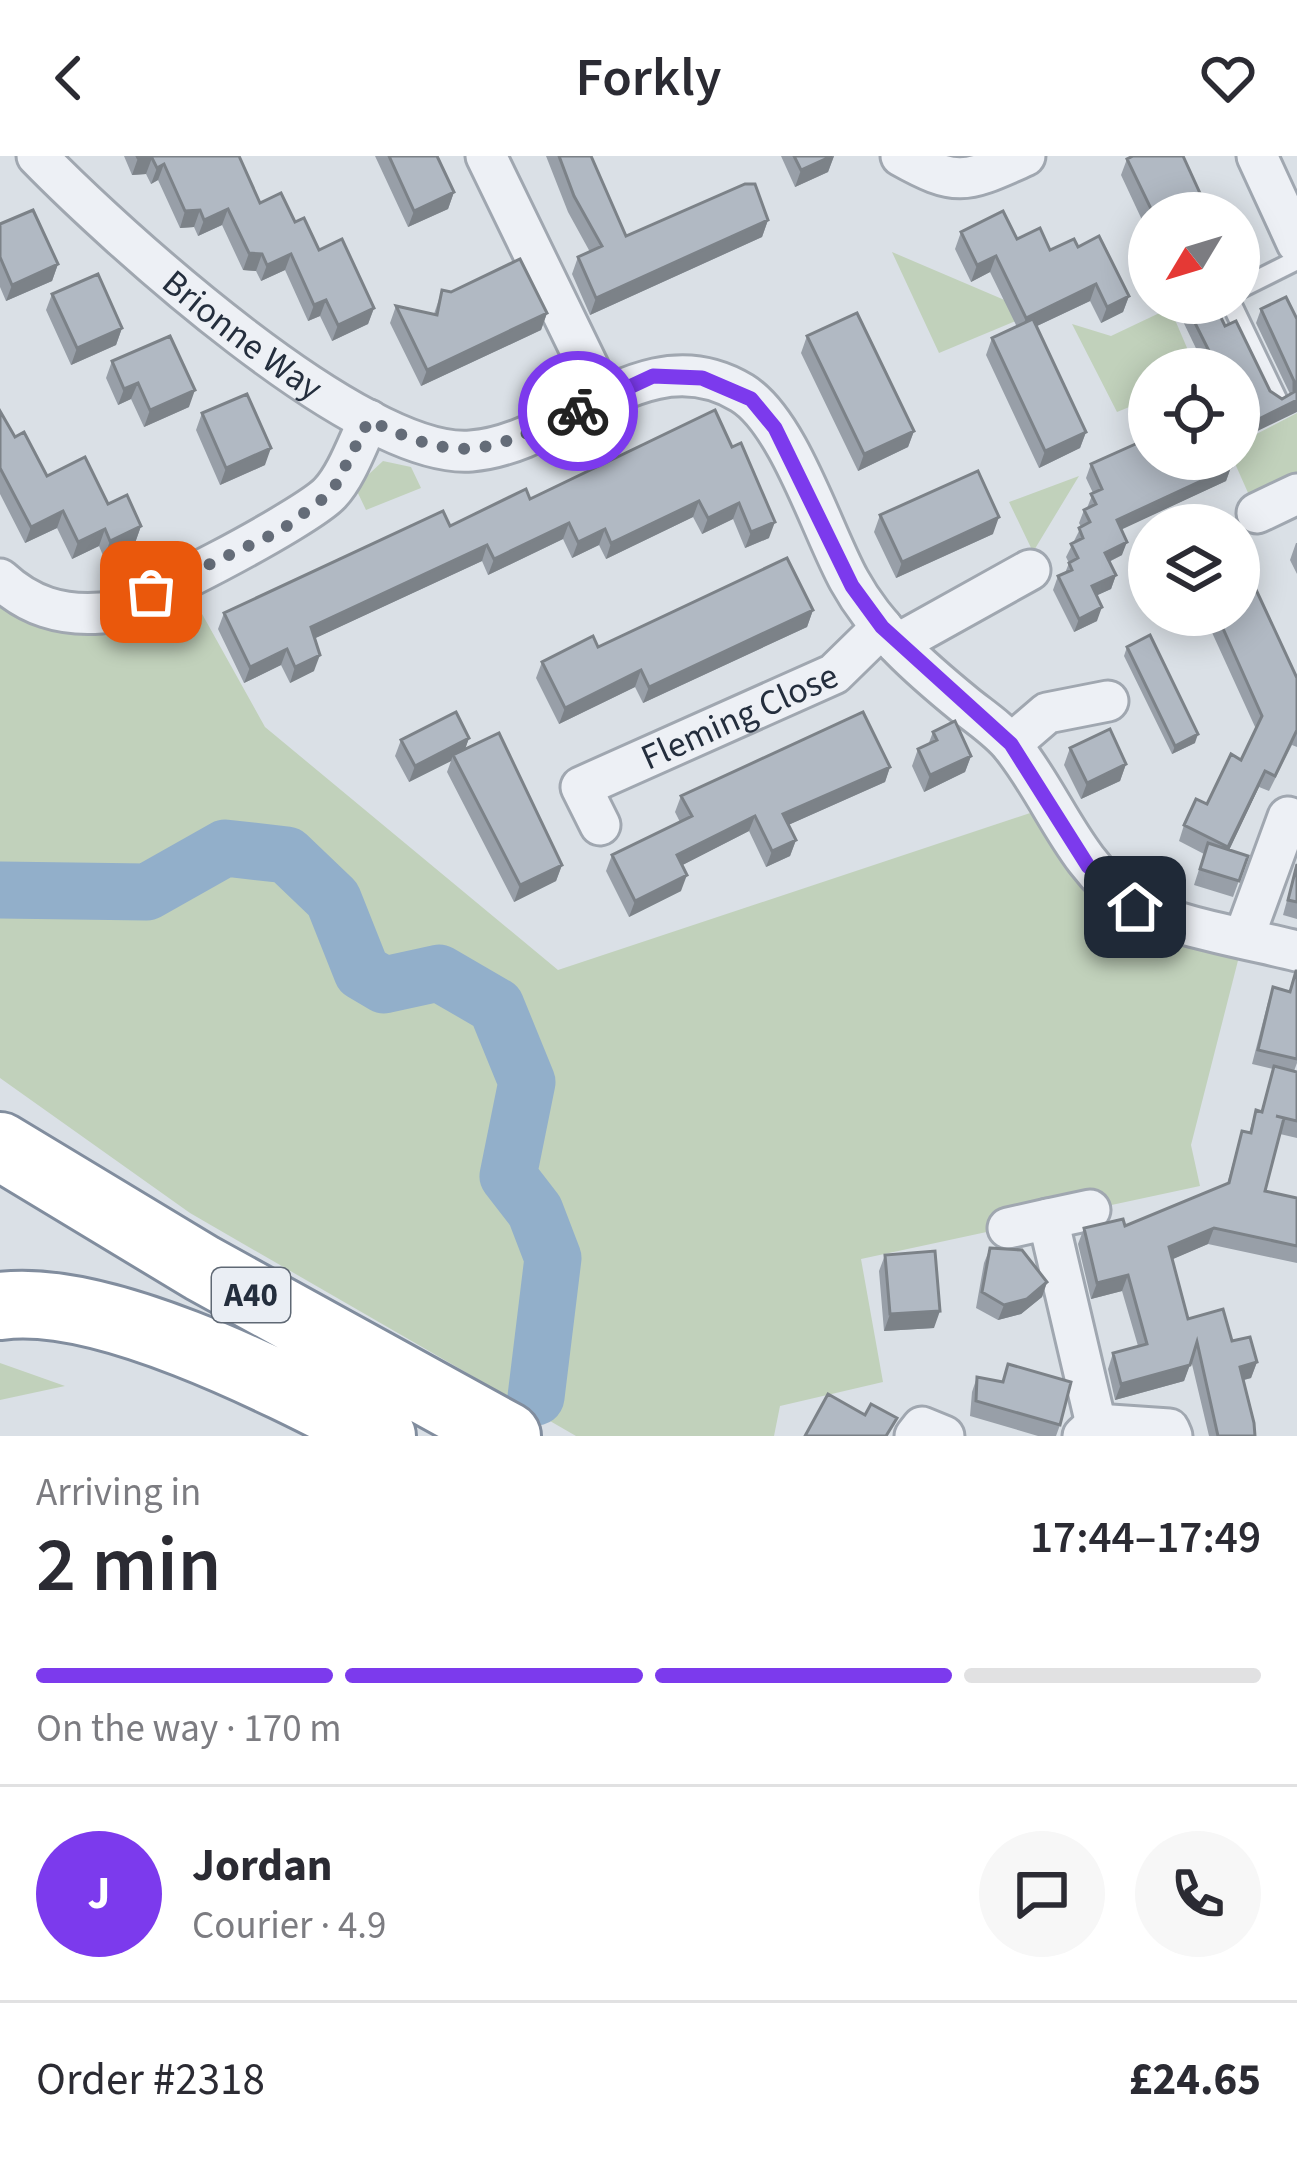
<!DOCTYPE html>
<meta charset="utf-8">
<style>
:root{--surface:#fff;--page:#f7f7f7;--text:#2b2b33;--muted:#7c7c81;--line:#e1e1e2;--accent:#7c3aed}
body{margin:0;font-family:"Source Sans 3",sans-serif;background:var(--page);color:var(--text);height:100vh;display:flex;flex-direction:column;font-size:45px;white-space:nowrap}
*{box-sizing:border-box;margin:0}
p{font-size:39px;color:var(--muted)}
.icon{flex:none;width:66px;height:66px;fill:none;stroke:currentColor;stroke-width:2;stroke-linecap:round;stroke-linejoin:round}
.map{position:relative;height:1280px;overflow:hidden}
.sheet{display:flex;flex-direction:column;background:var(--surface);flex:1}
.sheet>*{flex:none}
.needle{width:78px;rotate:232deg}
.fabs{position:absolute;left:1128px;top:36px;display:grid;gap:24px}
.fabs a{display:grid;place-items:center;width:132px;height:132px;border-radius:50%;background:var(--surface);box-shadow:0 6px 30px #0003;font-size:60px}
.pin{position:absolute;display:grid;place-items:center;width:102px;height:102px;color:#fff;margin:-51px;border-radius:24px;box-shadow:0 6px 18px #0006}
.courier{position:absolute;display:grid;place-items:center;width:120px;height:120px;margin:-60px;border:9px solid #7c3aed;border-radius:50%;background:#fff;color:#222;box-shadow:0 3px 15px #0007}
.head em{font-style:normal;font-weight:600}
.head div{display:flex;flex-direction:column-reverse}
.head{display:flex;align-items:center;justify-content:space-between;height:204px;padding:0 36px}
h1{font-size:78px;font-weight:600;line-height:90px}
.bar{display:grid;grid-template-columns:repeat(4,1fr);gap:18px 12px;align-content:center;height:144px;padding:0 36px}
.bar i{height:15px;border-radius:9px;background:var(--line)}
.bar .on{background:var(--accent)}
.bar p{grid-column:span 4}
.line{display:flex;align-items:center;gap:30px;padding:0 36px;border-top:3px solid var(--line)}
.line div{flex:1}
.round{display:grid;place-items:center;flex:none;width:126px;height:126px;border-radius:63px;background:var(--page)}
header{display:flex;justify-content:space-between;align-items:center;height:156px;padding:0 36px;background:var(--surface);font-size:54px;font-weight:600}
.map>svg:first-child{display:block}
.green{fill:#c1d1bb}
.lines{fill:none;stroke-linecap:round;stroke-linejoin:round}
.river{stroke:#92afca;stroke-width:57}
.lane-casing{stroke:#a0a7b0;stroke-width:24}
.street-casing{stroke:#a0a7b0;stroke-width:45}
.highway-casing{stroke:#818d9e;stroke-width:72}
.lane{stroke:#edf0f5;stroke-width:18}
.street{stroke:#edf0f5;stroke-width:39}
.highway{stroke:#fff;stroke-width:66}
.wall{fill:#989fa8}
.shaded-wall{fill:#7c8288}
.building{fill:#b1b9c3;stroke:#7c8288;stroke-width:3}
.done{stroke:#646c78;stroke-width:12;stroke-dasharray:0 21.6}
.route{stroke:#7c3aed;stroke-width:15}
.labels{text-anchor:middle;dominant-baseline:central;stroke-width:12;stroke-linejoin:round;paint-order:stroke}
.shield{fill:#eaeef4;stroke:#5f6874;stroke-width:3}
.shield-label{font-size:33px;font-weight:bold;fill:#242e3d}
.street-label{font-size:36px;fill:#242e3d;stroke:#eaeef4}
</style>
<header><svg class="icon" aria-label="back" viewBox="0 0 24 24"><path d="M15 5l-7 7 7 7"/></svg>Forkly<svg class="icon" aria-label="heart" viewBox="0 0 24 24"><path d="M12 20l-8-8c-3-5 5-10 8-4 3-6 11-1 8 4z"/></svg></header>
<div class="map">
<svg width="1297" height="1280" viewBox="0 0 1297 1280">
<rect width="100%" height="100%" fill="#dae0e6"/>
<path class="green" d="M 892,96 L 1035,157 L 939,197 Z
M 1170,152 L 1196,213 L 1149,213 L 1149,243 L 1117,256 L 1072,168 L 1111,180 Z
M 1297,257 L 1297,338 L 1257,357 L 1233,303 L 1239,303 L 1239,287 Z
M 383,305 L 411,311 L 421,332 L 366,354 L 355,331 Z
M 1079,320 L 1033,396 L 1009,346 Z
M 182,422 L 265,571 L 558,814 L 1051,650 L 1087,710 L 1244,781 L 1191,989 L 1200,1030 L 861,1103 L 883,1226 L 780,1250 L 774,1280 L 576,1280 L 190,1057 L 0,922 L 0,423 L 56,456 Z
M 0,1207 L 65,1230 L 0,1244 Z"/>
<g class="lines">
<path class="river" d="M 0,734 L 147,736 L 225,692 L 287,699 L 333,743 L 362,816 L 384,829 L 439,817 L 496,850 L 527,926 L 508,1020 L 535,1055 L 553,1102 L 536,1241"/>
<g class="lane-casing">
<path id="lane" d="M 1239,133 L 1297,104
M 1231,147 L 1277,243"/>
</g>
<g class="street-casing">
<g id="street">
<path id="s1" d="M 37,0 C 114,79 360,304 471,295 C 565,288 645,178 742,237 C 789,266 822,375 849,424 C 877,475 921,513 965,549 C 981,562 1001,575 1013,591 C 1055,644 1074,709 1132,748 C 1162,768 1258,785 1297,795"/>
<path d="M 486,0 L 604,243"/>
<path d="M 901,0 C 958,32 966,26 1025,0"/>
<path d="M 1257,0 L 1297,87"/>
<path d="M 1257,357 L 1297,338"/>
<path d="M 0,423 C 29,450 61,460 101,457 C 131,455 307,362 330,337 C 347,319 358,286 369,264"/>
<path d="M 897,488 L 1030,414"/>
<path d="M 1011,588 L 1047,557 L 1108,545"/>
<path id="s2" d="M 600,669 L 581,631 L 834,518 L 882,471"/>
<path d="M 1244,781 L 1288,661 L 1297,664"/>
<path d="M 1048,1063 L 1090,1054"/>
<path d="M 1008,1072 L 1048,1063 L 1096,1268"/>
<path d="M 915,1280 L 922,1271 L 944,1280"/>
<path d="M 1083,1280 L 1096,1268 L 1169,1273 L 1172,1280"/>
</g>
</g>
<g class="highway-casing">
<path id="highway" d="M 0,990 L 202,1112 L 507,1280
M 0,1150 C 107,1136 286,1231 382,1280"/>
</g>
<use href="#lane" class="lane"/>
<use href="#street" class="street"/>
<use href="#highway" class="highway"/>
</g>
<path class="wall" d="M 124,0 L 239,0 L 260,47 L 295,66 L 374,152 L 368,168 L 332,185 L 320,160 L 308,165 L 285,114 L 261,125 L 256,115 L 243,114 L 222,69 L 198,80 L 194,71 L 180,72 L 158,24 L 151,28 L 146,18 L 132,19 Z
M 375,0 L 437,0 L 454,36 L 448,53 L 408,71 Z
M 546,0 L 591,0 L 626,80 L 768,64 L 762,81 L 590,159 L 572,118 L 578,101 L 590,96 L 568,56 Z
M 781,0 L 834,0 L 828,16 L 795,31 Z
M 1127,3 L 1209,57 L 1149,57 L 1149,79 L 1121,19 Z
M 0,68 L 58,108 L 52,125 L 6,145 L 0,131 Z
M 961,76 L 1050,94 L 1078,91 L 1129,140 L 1123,156 L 1101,167 L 1090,145 L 1037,170 L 1086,276 L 1080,292 L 1039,312 L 986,199 L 992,182 L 1017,171 L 990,116 L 971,126 L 955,93 Z
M 442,134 L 547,157 L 541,174 L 421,230 L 390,167 L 396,150 L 434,158 Z
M 52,138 L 122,172 L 116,189 L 71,209 L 46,154 Z
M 1286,141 L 1297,256 L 1239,213 L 1206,213 L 1177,153 L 1179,147 L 1214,147 L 1225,170 L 1270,235 L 1282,243 L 1290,238 L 1256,167 L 1261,153 Z
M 807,180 L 914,275 L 908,291 L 858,315 L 801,197 Z
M 112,205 L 189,251 L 144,271 L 131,243 L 118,249 L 106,222 Z
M 715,254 L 769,382 L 745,392 L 733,363 L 702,378 L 693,361 L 606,403 L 599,389 L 572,402 L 563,383 L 488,419 L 482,405 L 315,482 L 314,515 L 290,527 L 281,509 L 244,527 L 218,473 L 224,457 L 450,370 L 530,343 Z
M 0,255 L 15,281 L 47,320 L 108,348 L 141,370 L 135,387 L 104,402 L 99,390 L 72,403 L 57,372 L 25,387 L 0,338 Z
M 202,257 L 265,309 L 220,329 L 196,274 Z
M 1091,308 L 1231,311 L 1226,325 L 1121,373 L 1122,399 L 1109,406 L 1116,419 L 1111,433 L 1097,439 L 1097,465 L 1074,476 L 1053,434 L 1058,420 L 1065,417 L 1069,407 L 1066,401 L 1081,371 L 1079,367 L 1084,354 L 1087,352 L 1093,337 L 1086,322 Z
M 880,359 L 993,378 L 896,422 L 874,376 Z
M 1296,387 L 1297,387 L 1297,418 L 1290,404 Z
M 813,454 L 807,471 L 643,547 L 635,531 L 559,568 L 536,522 L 542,506 L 598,491 Z
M 1204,459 L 1239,459 L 1297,522 L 1297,591 L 1292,589 L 1269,635 L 1259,631 L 1229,694 L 1248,700 L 1233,741 L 1194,729 L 1204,698 L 1179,685 L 1184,669 L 1207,648 L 1241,604 L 1256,573 Z
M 1127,491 L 1195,587 L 1172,598 L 1124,500 Z
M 933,576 L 971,600 L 965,616 L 924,636 L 912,610 L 918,593 L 928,589 Z
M 469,582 L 465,593 L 562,709 L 556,725 L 514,746 L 447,616 L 451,605 L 409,626 L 395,600 L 401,584 Z
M 1070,592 L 1126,608 L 1120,625 L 1081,643 L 1064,609 Z
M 890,611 L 885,626 L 788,669 L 796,684 L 790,700 L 766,711 L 749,675 L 682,709 L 681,735 L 629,761 L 606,715 L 612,699 L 680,666 L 675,656 L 681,640 Z
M 1297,708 L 1297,763 L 1283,759 Z
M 1296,815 L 1297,907 L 1294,915 L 1297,916 L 1297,982 L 1280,978 L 1265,1035 L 1297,1042 L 1297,1107 L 1208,1088 L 1172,1103 L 1188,1163 L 1232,1185 L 1257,1206 L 1251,1222 L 1244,1224 L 1255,1280 L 1209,1280 L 1191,1204 L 1184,1225 L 1115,1244 L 1108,1213 L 1113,1197 L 1138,1190 L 1122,1135 L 1091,1143 L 1078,1088 L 1084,1072 L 1125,1070 L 1227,1028 L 1242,975 L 1249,977 L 1256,954 L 1261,956 L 1273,913 L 1252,908 L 1268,846 L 1273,831 L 1289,836 Z
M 990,1092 L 1047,1126 L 1042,1141 L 1021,1158 L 998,1164 L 976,1152 L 984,1107 Z
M 885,1099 L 934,1172 L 884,1175 L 879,1115 Z
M 977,1221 L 1002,1226 L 1060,1269 L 1056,1280 L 1038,1280 L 970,1260 L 972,1236 Z"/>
<path class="shaded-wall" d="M 834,0 L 828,16 L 795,31 L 801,14 Z
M 138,2 L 152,2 L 146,18 L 132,19 Z
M 164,8 L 158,24 L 151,28 L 157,12 Z
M 454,36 L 448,53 L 408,71 L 414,55 Z
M 228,53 L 222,69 L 198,80 L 204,64 Z
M 200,54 L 194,71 L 180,72 L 185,55 Z
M 768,64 L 762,81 L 590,159 L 596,142 Z
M 249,97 L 262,98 L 256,115 L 243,114 Z
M 291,98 L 285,114 L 261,125 L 267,109 Z
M 996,100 L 990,116 L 971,126 L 977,109 Z
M 58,108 L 52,125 L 6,145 L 12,129 Z
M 1096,128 L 1090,145 L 1020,178 L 1026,162 Z
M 1129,140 L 1123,156 L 1101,167 L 1107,151 Z
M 326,144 L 320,160 L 308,165 L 314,149 Z
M 374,152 L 368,168 L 332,185 L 338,169 Z
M 547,157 L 541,174 L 421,230 L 427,214 Z
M 122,172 L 116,189 L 71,209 L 77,192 Z
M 138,227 L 131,243 L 118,249 L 124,233 Z
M 195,234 L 189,251 L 144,271 L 150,254 Z
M 1297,244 L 1297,256 L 1239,284 L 1239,273 Z
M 914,275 L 908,291 L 858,315 L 864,298 Z
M 1086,276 L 1080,292 L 1039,312 L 1045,295 Z
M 271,292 L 265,309 L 220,329 L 226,312 Z
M 1231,311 L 1226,325 L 1112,378 L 1117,364 Z
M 699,345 L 693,361 L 606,403 L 611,387 Z
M 739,347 L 733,363 L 702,378 L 708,362 Z
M 63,355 L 57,372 L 25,387 L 31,371 Z
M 999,361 L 993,378 L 896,422 L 902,406 Z
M 775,366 L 769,382 L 745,392 L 751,376 Z
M 569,367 L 563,383 L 488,419 L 494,403 Z
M 141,370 L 135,387 L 104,402 L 110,385 Z
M 105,373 L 99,390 L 72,403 L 78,386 Z
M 605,373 L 599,389 L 572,402 L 578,386 Z
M 1127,386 L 1122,399 L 1100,410 L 1105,397 Z
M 487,389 L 482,405 L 305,487 L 311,471 Z
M 1116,419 L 1111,433 L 1087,444 L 1092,430 Z
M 1102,451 L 1097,465 L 1074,476 L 1079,463 Z
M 813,454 L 807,471 L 643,547 L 649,531 Z
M 287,493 L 281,509 L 244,527 L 250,511 Z
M 320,499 L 314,515 L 290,527 L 295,511 Z
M 641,514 L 635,531 L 559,568 L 565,552 Z
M 1198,578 L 1195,587 L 1172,598 L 1175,590 Z
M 469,582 L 463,599 L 453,599 L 451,605 L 409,626 L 415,610 Z
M 971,600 L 965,616 L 924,636 L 930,619 Z
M 1126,608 L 1120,625 L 1081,643 L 1087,627 Z
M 890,611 L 885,626 L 777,674 L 783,658 Z
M 1265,615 L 1259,631 L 1223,707 L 1228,691 Z
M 755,660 L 749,675 L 671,715 L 677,699 Z
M 796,684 L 790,700 L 766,711 L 772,695 Z
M 562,709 L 556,725 L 514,746 L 520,729 Z
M 687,719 L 681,735 L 629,761 L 635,745 Z
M 1214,1072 L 1208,1088 L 1164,1107 L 1169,1091 Z
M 1128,1119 L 1122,1135 L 1091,1143 L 1097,1127 Z
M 1047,1126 L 1042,1141 L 1021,1158 L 998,1164 L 1004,1149 Z
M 940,1155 L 934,1172 L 884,1175 L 890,1158 Z
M 1257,1206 L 1251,1222 L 1235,1226 L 1240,1211 Z
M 1190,1209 L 1184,1225 L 1115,1244 L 1121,1228 Z"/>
<path class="building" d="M 137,0 L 239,0 L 260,47 L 281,37 L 295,66 L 304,62 L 319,94 L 342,83 L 374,152 L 338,169 L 326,144 L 314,149 L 291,98 L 267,109 L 262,98 L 249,97 L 228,53 L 204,64 L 200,54 L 185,55 L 164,8 L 157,12 L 152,2 L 138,2 Z
M 389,0 L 437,0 L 454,36 L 414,55 Z
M 559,0 L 591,0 L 626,80 L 745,28 L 755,28 L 768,64 L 596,142 L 578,101 L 602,90 L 574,40 Z
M 794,0 L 832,0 L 801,14 Z
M 1133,0 L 1183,0 L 1209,57 L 1153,57 L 1127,3 Z
M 33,54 L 58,108 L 12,129 L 0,101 L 0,68 Z
M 1003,55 L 1017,83 L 1040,72 L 1050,94 L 1074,83 L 1078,91 L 1099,80 L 1129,140 L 1107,151 L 1096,128 L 1026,162 L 996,100 L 977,109 L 961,76 Z
M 520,103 L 547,157 L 427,214 L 396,150 L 437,159 L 442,134 L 451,136 Z
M 98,118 L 122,172 L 77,192 L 52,138 Z
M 1286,141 L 1297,163 L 1297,244 L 1239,273 L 1239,213 L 1218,213 L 1185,147 L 1214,147 L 1225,170 L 1236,165 L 1270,235 L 1282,243 L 1294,236 L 1294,225 L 1261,153 Z
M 857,157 L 914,275 L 864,298 L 807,180 Z
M 1033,163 L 1086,276 L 1045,295 L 992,182 Z
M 170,180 L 195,234 L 150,254 L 138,227 L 124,233 L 112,205 Z
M 247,238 L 271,292 L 226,312 L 202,257 Z
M 715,254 L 732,291 L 741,287 L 775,366 L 751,376 L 739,347 L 708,362 L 699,345 L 611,387 L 605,373 L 578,386 L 569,367 L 494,403 L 487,389 L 311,471 L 320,499 L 295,511 L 287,493 L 250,511 L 224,457 L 443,355 L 450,370 L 526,333 L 530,343 Z
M 0,255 L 15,281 L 24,276 L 47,320 L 85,301 L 108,348 L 127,339 L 141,370 L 110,385 L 105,373 L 78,386 L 63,355 L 31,371 L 0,312 Z
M 1149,282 L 1149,303 L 1227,303 L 1231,311 L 1117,364 L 1127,386 L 1105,397 L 1116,419 L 1092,430 L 1102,451 L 1079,463 L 1058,420 L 1072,414 L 1069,407 L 1078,402 L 1071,388 L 1083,382 L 1079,372 L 1090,366 L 1084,354 L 1096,348 L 1091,338 L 1102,333 L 1091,308 Z
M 978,315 L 999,361 L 902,406 L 880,359 Z
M 1239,397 L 1297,522 L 1297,574 L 1275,620 L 1265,615 L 1228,691 L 1184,669 L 1196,643 L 1207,648 L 1231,598 L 1241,604 L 1262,560 L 1217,459 L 1239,459 Z
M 787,402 L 813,454 L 649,531 L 641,514 L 565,552 L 542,506 L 593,480 L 598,491 Z
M 1150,479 L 1198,578 L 1175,590 L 1127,491 Z
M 456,556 L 469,582 L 415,610 L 401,584 Z
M 863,556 L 890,611 L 783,658 L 796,684 L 772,695 L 755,660 L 677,699 L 687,719 L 635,745 L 612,699 L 692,660 L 681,640 Z
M 955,565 L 971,600 L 930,619 L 918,593 L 937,584 L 933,576 Z
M 1110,573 L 1126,608 L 1087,627 L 1070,592 Z
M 499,577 L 562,709 L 520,729 L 453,599 Z
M 1208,687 L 1248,700 L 1239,725 L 1200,713 Z
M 1297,708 L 1297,746 L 1288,744 Z
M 1296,815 L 1297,815 L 1297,903 L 1258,894 L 1273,831 L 1290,836 Z
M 1274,910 L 1297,916 L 1297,965 L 1276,960 L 1284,962 L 1265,1035 L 1297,1042 L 1297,1090 L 1214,1072 L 1169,1091 L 1188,1163 L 1223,1153 L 1232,1185 L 1250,1181 L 1257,1206 L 1240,1211 L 1254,1267 L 1255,1280 L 1218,1280 L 1197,1186 L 1190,1209 L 1121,1228 L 1113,1197 L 1147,1188 L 1128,1119 L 1097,1127 L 1084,1072 L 1123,1063 L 1125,1070 L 1229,1027 L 1242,975 L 1251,977 L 1256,954 L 1262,956 Z
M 990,1092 L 1022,1094 L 1047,1126 L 1027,1143 L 1004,1149 L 982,1136 Z
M 935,1095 L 940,1155 L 890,1158 L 885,1099 Z
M 1008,1208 L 1071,1226 L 1060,1269 L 976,1245 L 977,1221 L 1003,1226 Z
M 828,1238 L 865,1259 L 871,1248 L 897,1262 L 886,1280 L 805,1280 Z"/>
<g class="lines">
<path class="done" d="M 151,436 L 280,375 L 332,336 L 369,264 C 464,310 486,296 578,255"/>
<path class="route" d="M 578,255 L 653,220 L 702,222 L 751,243 L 775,272 L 852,430 L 882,471 L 1011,588 L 1088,710 L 1135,751"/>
</g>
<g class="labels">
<rect class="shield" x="212" y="1112" width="78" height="54" rx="9"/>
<g class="shield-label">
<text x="251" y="1139">A40</text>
</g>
<g class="street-label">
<text stroke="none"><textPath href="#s1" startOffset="273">Brionne Way</textPath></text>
<text stroke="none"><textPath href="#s2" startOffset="216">Fleming Close</textPath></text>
</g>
</g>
</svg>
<div class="fabs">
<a><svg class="needle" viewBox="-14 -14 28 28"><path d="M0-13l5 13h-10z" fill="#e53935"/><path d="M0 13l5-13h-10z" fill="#7c7c81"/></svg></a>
<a><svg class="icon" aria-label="locate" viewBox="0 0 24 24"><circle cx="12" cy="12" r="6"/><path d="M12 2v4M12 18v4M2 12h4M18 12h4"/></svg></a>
<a><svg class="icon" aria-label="layers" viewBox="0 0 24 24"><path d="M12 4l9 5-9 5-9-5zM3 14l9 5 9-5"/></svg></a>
</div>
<div class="pin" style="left:151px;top:436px;background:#ea580c"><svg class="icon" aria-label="bag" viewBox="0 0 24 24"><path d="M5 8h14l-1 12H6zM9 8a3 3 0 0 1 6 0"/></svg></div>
<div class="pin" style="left:1135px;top:751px;background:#1f2937"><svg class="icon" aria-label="home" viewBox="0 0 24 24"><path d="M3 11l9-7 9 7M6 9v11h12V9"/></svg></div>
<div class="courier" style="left:578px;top:255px"><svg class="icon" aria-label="bike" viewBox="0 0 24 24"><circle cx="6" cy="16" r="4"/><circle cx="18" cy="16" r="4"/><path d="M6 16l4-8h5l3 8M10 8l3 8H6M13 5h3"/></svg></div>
</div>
<section class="sheet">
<div class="head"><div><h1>2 min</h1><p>Arriving in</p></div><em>17:44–17:49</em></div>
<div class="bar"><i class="on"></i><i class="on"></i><i class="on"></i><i></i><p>On the way · 170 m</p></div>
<div class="line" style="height:216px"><b class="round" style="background:var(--accent);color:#fff">J</b><div><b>Jordan</b><p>Courier · 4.9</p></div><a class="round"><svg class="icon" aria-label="chat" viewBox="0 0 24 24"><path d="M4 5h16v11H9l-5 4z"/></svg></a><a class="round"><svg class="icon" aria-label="phone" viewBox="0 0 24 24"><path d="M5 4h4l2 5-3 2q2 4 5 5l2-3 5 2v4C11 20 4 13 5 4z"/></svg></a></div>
<div class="line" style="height:156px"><div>Order #2318</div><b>£24.65</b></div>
</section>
